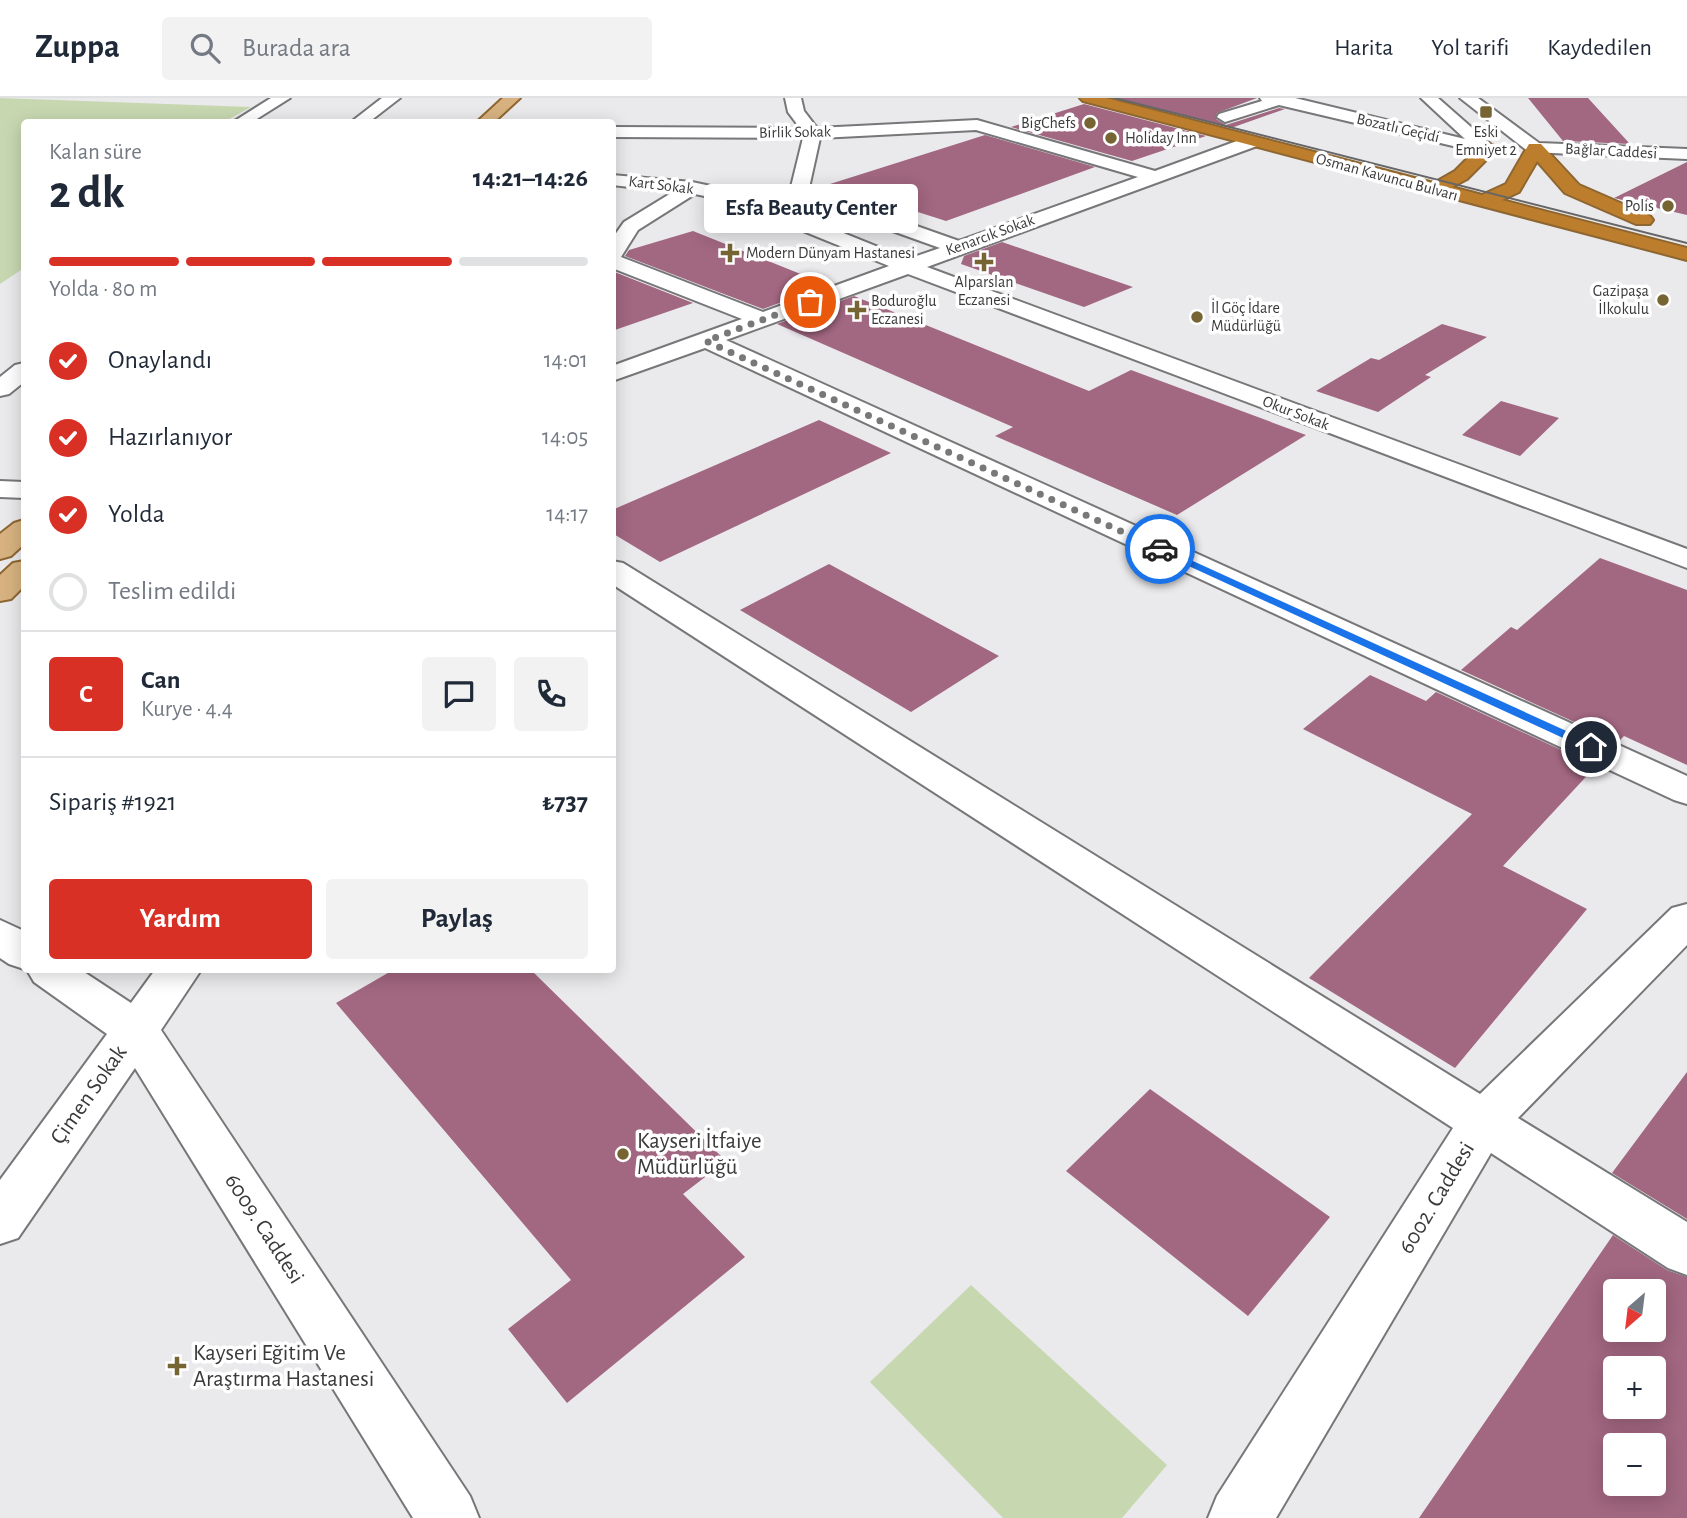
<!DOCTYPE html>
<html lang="tr">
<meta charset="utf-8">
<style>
:root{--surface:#fff;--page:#f2f2f3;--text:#1f2937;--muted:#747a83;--line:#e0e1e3;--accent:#d93025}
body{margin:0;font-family:"Alegreya Sans",sans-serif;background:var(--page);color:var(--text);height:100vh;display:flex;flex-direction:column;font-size:26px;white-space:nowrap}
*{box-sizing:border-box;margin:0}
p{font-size:23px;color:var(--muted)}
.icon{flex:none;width:38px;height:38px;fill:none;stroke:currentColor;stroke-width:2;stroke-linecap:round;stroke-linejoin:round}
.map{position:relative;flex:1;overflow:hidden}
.drawer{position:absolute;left:21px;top:21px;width:595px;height:854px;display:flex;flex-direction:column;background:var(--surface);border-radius:7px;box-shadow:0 4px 18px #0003}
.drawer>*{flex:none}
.needle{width:46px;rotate:208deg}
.fabs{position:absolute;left:1603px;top:1181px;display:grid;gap:14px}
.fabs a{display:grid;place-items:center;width:63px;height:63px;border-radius:7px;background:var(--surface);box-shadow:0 4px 18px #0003;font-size:35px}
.pin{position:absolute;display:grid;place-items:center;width:60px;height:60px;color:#fff;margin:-30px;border:4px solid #fff;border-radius:50%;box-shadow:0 2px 7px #0007}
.courier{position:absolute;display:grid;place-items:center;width:70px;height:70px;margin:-35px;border:5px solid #1a73e8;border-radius:50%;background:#fff;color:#222;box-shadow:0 2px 9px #0007}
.bubble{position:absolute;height:49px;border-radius:7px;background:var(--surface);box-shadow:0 4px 18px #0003;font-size:23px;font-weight:600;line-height:49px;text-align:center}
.summary em{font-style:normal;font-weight:600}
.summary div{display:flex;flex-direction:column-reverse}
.summary{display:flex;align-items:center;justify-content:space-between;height:119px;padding:0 28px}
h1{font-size:46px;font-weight:600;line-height:52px}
.bar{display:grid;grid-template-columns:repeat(4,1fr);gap:10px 7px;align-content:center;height:84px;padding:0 28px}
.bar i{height:9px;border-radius:5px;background:var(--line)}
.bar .selected{background:var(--accent)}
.bar p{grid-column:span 4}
.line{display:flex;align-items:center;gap:18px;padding:0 28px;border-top:2px solid var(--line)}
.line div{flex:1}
.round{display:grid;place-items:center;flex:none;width:74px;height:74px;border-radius:7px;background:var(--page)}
ol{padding:0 28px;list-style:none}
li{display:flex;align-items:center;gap:21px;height:77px}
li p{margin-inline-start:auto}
li .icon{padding:7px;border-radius:50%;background:var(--accent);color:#fff;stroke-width:4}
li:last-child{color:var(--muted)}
li i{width:38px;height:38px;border:4px solid var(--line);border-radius:50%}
.cta{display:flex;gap:14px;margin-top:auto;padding:14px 28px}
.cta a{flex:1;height:80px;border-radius:7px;background:var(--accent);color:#fff;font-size:28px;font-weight:600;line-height:80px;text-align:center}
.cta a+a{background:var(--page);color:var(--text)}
header{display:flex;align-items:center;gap:42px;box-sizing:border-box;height:98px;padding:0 35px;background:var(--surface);border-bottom:2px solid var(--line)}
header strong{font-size:33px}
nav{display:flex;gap:38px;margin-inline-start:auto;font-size:24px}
.search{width:490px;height:63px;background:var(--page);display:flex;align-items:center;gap:18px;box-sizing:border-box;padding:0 24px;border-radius:7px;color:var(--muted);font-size:26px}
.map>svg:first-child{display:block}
.green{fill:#c7d8b1}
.building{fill:#a26781;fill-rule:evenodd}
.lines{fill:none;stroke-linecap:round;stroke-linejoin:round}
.minor-casing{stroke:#777779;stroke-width:4}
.major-casing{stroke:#8e6631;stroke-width:4}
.highway-casing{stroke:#8e6631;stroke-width:4}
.minor{fill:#fff;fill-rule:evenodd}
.major{fill:#d7b280;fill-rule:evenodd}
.highway{fill:#bc7e2c;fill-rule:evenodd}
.tram{stroke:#666667;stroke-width:2}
.route{fill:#1a73e8}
.done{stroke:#787879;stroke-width:7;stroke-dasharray:0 12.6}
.poi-dot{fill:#766533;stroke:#fff;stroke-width:2.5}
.labels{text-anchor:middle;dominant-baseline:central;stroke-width:7;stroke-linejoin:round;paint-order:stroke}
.far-poi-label{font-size:16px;fill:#3a3a3b;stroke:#fff;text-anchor:start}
.far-street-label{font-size:16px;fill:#3a3a3b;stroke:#fff}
.near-street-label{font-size:23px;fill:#3a3a3b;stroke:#fff}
.near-poi-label{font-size:23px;fill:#3a3a3b;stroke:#fff;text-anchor:start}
</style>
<header>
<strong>Zuppa</strong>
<div class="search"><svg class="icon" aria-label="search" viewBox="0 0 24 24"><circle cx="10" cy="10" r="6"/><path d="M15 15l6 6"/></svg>Burada ara</div>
<nav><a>Harita</a><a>Yol tarifi</a><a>Kaydedilen</a></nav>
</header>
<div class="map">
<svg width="1687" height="1420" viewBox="0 0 1687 1420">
<rect width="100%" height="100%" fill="#eaeaec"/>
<path class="green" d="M 0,0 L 251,9 L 224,24 L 24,24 L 24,170 L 0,186 Z
M 971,1187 L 1167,1367 L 1122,1420 L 1003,1420 L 870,1284 Z"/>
<path class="building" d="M 1116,0 L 1257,0 L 1217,15 L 1216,21 L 1226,27 L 1279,10 L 1285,11 L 1231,30 Z
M 1528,0 L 1588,0 L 1630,46 L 1563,43 Z
M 1084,6 L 1206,38 L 1132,63 L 1011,29 Z
M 985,37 L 1095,69 L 946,123 L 830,86 Z
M 1687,64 L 1687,117 L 1614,100 Z
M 693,133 L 828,187 L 763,211 L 625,158 L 629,152 Z
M 1002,144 L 1133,189 L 1084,209 L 961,166 L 964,158 Z
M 612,173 L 693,205 L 612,233 Z
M 854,198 L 1089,293 L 1131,272 L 1306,337 L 1177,417 L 995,338 L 1013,329 L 777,226 Z
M 1442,226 L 1487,239 L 1425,277 L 1431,279 L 1378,314 L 1316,293 L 1371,260 L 1379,262 Z
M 1501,303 L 1559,320 L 1520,358 L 1462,337 Z
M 819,322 L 891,355 L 660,464 L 612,435 L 612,412 Z
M 1600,460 L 1687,492 L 1687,667 L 1624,638 L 1618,644 L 1461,572 L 1511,529 L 1517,532 Z
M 829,466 L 999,558 L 911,614 L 740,512 Z
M 1370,577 L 1426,603 L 1436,594 L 1596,668 L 1503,768 L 1587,811 L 1455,970 L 1309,880 L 1472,716 L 1303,631 Z
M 393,872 L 531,872 L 726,1063 L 683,1096 L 745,1159 L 567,1305 L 508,1231 L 571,1182 L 336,905 Z
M 1687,974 L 1687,1121 L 1612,1075 Z
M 1150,991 L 1330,1119 L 1248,1218 L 1066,1073 Z
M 1613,1137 L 1667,1172 L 1687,1179 L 1687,1420 L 1419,1420 ZM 1615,1194 L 1654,1194 L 1654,1232 L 1615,1232 ZM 1615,1270 L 1654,1270 L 1654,1309 L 1615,1309 ZM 1615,1348 L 1654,1348 L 1654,1386 L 1615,1386 Z"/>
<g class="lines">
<g class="minor-casing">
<path id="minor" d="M 271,0 L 290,0 L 252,24 L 233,24 Z
M 382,0 L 400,0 L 369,24 L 351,24 Z
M 785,0 L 801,0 L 804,13 L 817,30 L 977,22 L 1155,73 L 1245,40 L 1257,40 L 1259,44 L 1257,48 L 927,169 L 1687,451 L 1687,470 L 908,176 L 726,242 L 1687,678 L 1687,706 L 1674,702 L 705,250 L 612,283 L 612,268 L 742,221 L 612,170 L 612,141 L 624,124 L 673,94 L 612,87 L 612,77 L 692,84 L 744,95 L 908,161 L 940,150 L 792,97 L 790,93 L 803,40 L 612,39 L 612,29 L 800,30 L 788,14 ZM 976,32 L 1138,79 L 959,143 L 809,90 L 820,40 ZM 695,96 L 732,104 L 889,168 L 763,214 L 621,159 L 638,132 Z
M 1260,0 L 1295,0 L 1465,41 L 1421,0 L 1438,0 L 1496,51 L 1487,56 L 1279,7 L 1225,24 L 1217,19 L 1219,16 L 1262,3 Z
M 1460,0 L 1478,0 L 1539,45 L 1687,51 L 1687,61 L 1529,54 Z
M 24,265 L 24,284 L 9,296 L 0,298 L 0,279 L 15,267 Z
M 0,383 L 24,384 L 24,400 L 0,399 Z
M 612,463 L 623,465 L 1480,996 L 1672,810 L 1687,806 L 1687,847 L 1518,1020 L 1687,1124 L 1687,1177 L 1668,1170 L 1491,1055 L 1276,1420 L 1208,1420 L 1217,1398 L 1453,1030 L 612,486 Z
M 0,822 L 24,833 L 24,871 L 9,866 L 0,860 Z
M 27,872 L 81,872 L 131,905 L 155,872 L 201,872 L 161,932 L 470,1398 L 479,1420 L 413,1420 L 135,970 L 18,1140 L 0,1146 L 0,1082 L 107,936 L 34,884 Z"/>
</g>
<g class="major-casing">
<path id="major" d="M 503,0 L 520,0 L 494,24 L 477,24 Z
M 24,422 L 24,446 L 11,458 L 0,461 L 0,436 L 14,425 Z
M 24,463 L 24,488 L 11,501 L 0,503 L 0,477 L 13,465 Z"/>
</g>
<g class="highway-casing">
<path id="highway" d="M 1080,0 L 1106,0 L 1434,85 L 1455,73 L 1481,47 L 1493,47 L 1496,51 L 1493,55 L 1467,81 L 1452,89 L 1482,97 L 1506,86 L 1529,46 L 1541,46 L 1579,87 L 1650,118 L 1653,122 L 1650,126 L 1636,126 L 1565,95 L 1537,63 L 1519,94 L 1502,102 L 1687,150 L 1687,162 L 1083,3 Z"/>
</g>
<use href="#minor" class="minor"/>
<use href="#major" class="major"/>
<use href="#highway" class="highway"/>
<path class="tram" d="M 1115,0 L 1687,145"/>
</g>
<path class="route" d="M 1160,448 L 1595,646 L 1596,649 L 1587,651 L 1156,453 L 1155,451 Z"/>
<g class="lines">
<path class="done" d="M 810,204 L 706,243 L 1160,451"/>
</g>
<g class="poi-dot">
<rect x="1479" y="7" width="14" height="14" rx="3.5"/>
<circle cx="1090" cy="25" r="7"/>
<circle cx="1111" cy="40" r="7"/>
<circle cx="1668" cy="108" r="7"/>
<path d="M726.5 144.5h7v7h7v7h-7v7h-7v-7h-7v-7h7z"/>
<path d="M980.5 153.5h7v7h7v7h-7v7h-7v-7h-7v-7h7z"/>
<circle cx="1663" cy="202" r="7"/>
<path d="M853.5 201.5h7v7h7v7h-7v7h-7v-7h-7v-7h7z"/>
<circle cx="1197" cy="219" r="7"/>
<circle cx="623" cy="1056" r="7"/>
<path d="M173.5 1257.5h7v7h7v7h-7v7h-7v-7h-7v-7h7z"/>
</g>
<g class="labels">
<g class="far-poi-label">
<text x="1076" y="25" text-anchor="end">BigChefs</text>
<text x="1486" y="34" text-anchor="middle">Eski<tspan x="1486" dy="18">Emniyet 2</tspan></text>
<text x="1125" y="40">Holiday Inn</text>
<text x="1654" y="108" text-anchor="end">Polis</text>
<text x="746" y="155">Modern Dünyam Hastanesi</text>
<text x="984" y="184" text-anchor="middle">Alparslan<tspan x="984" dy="18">Eczanesi</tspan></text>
<text x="1649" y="193" text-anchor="end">Gazipaşa<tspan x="1649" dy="18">İlkokulu</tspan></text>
<text x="871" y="203">Boduroğlu<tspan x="871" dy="18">Eczanesi</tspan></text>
<text x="1211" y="210">İl Göç İdare<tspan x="1211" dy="18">Müdürlüğü</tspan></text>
</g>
<g class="far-street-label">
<text transform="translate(1398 30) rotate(13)">Bozatlı Geçidi</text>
<text transform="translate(795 34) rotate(-1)">Birlik Sokak</text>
<text transform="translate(1611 53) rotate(3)">Bağlar Caddesi</text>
<text transform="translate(1387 79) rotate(15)">Osman Kavuncu Bulvarı</text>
<text transform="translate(661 87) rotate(7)">Kart Sokak</text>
<text transform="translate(990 137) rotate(-20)">Kenarcık Sokak</text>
<text transform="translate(1296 315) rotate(21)">Okur Sokak</text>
</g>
<g class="near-street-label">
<text transform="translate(89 997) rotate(-55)">Çimen Sokak</text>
<text transform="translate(1437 1100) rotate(-59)">6002. Caddesi</text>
<text transform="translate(264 1131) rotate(57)">6009. Caddesi</text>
</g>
<g class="near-poi-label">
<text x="637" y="1043">Kayseri İtfaiye<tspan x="637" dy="26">Müdürlüğü</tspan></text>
<text x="193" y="1255">Kayseri Eğitim Ve<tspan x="193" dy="26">Araştırma Hastanesi</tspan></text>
</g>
</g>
</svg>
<div class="fabs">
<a><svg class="needle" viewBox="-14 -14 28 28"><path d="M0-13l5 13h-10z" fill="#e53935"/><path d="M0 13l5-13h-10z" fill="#747a83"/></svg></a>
<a>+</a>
<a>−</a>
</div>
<div class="pin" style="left:810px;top:204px;background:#ea580c"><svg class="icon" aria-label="bag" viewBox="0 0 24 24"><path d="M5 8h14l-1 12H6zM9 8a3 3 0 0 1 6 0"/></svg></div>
<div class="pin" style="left:1591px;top:649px;background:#1f2937"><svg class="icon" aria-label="home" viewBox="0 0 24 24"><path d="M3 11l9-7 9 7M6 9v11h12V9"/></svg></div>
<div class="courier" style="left:1160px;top:451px"><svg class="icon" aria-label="car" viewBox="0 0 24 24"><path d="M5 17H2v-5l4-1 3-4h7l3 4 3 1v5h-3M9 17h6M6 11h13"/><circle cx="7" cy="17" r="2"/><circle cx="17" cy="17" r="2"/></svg></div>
<div class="bubble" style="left:704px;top:86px;width:214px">Esfa Beauty Center</div>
<section class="drawer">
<div class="summary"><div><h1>2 dk</h1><p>Kalan süre</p></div><em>14:21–14:26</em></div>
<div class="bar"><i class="selected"></i><i class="selected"></i><i class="selected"></i><i></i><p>Yolda · 80 m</p></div>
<ol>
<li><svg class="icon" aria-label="check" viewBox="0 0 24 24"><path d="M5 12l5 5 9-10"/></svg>Onaylandı<p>14:01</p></li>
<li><svg class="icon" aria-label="check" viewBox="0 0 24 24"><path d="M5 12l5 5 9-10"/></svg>Hazırlanıyor<p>14:05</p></li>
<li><svg class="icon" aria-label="check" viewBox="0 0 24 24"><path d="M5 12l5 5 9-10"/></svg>Yolda<p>14:17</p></li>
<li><i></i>Teslim edildi</li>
</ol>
<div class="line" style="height:126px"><b class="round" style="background:var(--accent);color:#fff">C</b><div><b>Can</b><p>Kurye · 4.4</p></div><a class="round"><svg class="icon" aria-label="chat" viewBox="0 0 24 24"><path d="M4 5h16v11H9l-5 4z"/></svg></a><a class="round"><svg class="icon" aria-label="phone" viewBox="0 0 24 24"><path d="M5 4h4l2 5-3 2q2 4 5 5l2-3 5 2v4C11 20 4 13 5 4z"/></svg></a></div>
<div class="line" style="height:91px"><div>Sipariş #1921</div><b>₺737</b></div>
<div class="cta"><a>Yardım</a><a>Paylaş</a></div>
</section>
</div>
